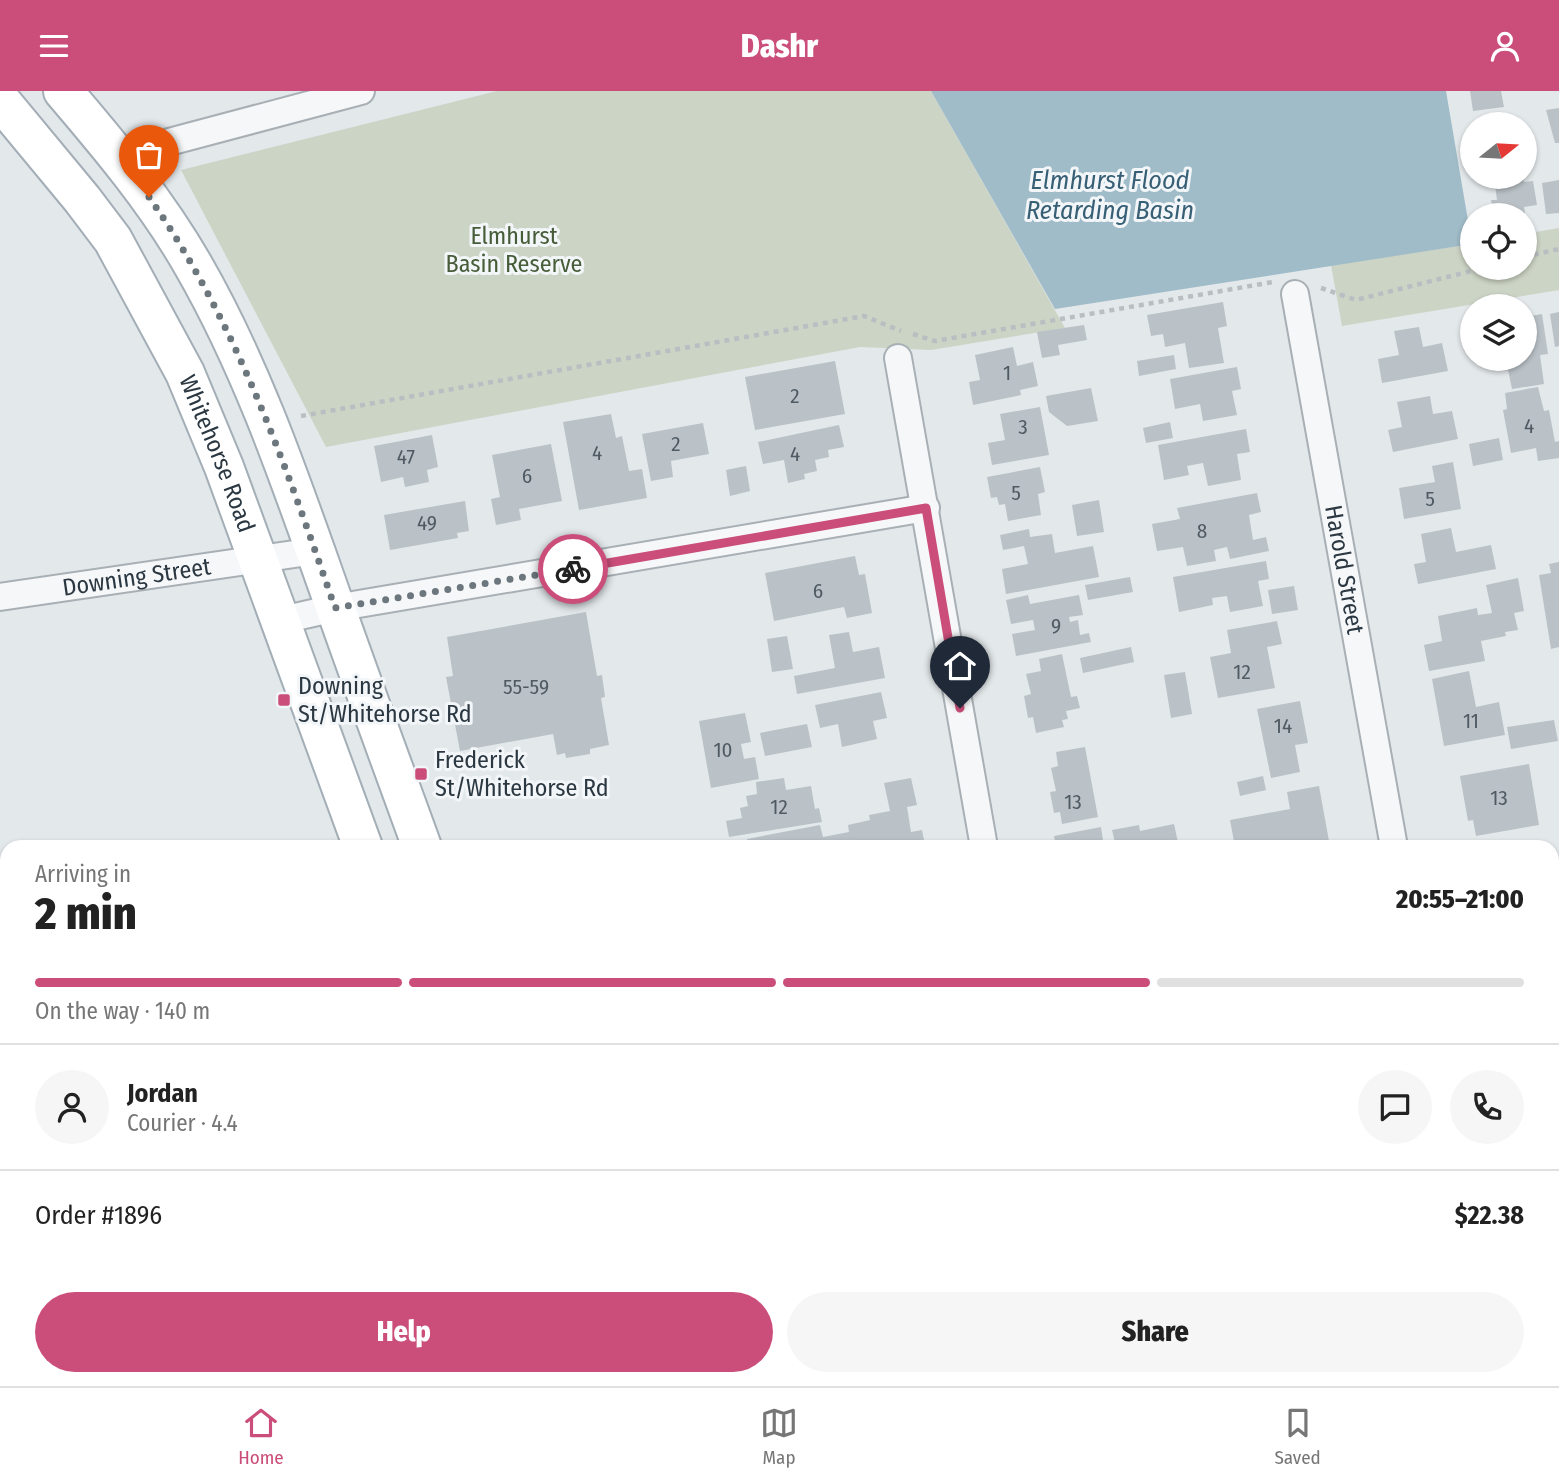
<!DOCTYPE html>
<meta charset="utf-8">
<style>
:root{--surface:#fff;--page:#f6f6f6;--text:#222;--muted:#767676;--line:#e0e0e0;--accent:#ca4e79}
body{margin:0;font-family:"Fira Sans Condensed",sans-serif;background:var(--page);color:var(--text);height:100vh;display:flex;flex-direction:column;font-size:26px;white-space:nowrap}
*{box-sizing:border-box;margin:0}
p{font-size:23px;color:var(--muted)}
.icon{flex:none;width:38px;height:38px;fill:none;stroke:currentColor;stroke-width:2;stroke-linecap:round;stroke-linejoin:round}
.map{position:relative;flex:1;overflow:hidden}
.drawer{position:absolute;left:0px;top:749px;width:1559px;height:546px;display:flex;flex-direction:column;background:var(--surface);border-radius:21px 21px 0 0;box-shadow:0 2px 5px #0004}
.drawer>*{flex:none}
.needle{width:46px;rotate:72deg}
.fabs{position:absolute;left:1460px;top:21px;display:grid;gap:14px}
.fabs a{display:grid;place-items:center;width:77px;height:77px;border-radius:50%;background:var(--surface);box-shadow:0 2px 5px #0004;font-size:35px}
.pin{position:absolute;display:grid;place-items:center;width:60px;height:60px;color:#fff;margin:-72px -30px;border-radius:50% 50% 50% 0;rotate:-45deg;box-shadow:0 0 7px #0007}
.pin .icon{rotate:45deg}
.courier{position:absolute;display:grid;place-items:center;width:70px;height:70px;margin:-35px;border:5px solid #ca4e79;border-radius:50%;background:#fff;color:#222;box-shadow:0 2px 9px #0007}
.summary em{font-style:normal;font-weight:800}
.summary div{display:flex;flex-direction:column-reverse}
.summary{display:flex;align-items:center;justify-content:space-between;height:119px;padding:0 35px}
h1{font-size:46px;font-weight:800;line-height:52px}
.bar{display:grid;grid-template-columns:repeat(4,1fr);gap:10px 7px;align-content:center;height:84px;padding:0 35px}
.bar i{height:9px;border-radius:5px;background:var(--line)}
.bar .current{background:var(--accent)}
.bar p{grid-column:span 4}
.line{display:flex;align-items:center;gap:18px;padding:0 35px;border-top:2px solid var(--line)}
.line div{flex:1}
.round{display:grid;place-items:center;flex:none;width:74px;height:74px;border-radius:37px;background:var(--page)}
.cta{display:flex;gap:14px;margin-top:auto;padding:14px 35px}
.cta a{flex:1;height:80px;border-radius:42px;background:var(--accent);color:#fff;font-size:28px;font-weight:800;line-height:80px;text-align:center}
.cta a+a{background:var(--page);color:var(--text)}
header{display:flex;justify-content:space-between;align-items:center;height:91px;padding:0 35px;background:var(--accent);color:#fff;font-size:32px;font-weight:800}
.tabs{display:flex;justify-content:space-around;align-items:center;height:98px;border-top:2px solid var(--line);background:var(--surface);font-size:19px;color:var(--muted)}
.tabs a{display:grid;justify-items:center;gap:4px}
.tabs .current{color:var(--accent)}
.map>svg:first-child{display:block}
.green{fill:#ccd4c5}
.water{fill:#a0bcc9}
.building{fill:#bac2c7}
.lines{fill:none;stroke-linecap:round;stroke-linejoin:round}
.street-casing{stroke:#a8b0b5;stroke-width:30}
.primary-casing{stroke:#a3aeb6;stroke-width:42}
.path{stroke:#b9bec2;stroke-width:4.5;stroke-dasharray:5 5;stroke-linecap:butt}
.street{stroke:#f6f7f9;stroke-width:26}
.primary{stroke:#fff;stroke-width:38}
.done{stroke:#6b767d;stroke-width:7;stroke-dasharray:0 12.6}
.route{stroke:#ca4e79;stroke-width:9}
.poi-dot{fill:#ca4e79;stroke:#f3f6f8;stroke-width:2.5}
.labels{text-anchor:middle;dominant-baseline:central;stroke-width:6;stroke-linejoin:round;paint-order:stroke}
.number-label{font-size:21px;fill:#4f5a63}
.park-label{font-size:24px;fill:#475d39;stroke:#f3f6f8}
.street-label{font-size:24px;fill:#2b3842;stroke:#f3f6f8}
.poi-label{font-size:24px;fill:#2b3842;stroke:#f3f6f8;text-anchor:start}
.water-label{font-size:26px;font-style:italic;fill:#375f75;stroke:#f3f6f8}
</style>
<header><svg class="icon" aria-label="menu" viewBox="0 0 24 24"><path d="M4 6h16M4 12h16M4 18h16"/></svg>Dashr<svg class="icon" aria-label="person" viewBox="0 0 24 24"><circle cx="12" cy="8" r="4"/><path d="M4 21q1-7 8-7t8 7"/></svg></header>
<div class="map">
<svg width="1559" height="1295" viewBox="0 0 1559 1295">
<rect width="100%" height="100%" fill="#e3e8eb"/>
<path class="green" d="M 497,0 L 931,0 L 1065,237 L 931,259 L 860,256 L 326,356 L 181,79 Z
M 1559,137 L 1559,199 L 1342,235 L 1331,174 L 1472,153 L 1472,177 L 1524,177 L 1524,143 Z
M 7,915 L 7,1059 L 0,1062 L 0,918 Z"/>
<path class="water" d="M 931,0 L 1446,0 L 1472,153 L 1055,218 Z"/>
<path class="building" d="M 1470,0 L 1501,0 L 1504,16 L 1473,20 Z
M 1559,17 L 1559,52 L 1555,52 L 1546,19 Z
M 1503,26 L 1504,33 L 1476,33 L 1476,30 Z
M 1494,86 L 1523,86 L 1524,91 L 1533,90 L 1537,114 L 1524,116 L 1525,122 L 1517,124 L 1494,124 L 1491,109 L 1497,109 Z
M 1559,89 L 1559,122 L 1546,123 L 1542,92 Z
M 1223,211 L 1227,235 L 1218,237 L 1224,272 L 1189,277 L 1185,252 L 1165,256 L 1163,243 L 1151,245 L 1147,224 Z
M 1559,221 L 1559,255 L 1555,256 L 1550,223 Z
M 1542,223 L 1548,263 L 1540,264 L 1544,293 L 1512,298 L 1508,279 L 1505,280 L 1503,268 L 1524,268 L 1524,226 Z
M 1084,234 L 1087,249 L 1058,254 L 1060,264 L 1042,267 L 1037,241 Z
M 1419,236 L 1423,256 L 1442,252 L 1448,280 L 1382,292 L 1378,268 L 1399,264 L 1394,240 Z
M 1013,256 L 1017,275 L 1033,271 L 1038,295 L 1020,299 L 1021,304 L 973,314 L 969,291 L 980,289 L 975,264 Z
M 1174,264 L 1176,278 L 1139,285 L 1137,270 Z
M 835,270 L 845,323 L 755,339 L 745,286 Z
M 1237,276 L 1241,298 L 1232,300 L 1237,324 L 1203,330 L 1200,313 L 1175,318 L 1170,288 Z
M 1538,296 L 1544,320 L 1549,319 L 1555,351 L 1559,350 L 1559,367 L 1538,370 L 1536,357 L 1511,362 L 1503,319 L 1507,318 L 1505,302 Z
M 1091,297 L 1098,330 L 1067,335 L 1049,321 L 1046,305 Z
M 1430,305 L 1433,323 L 1452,320 L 1458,348 L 1393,361 L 1388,339 L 1402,336 L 1397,311 Z
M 1040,316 L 1049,364 L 992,374 L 988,352 L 1005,349 L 1000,323 Z
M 611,323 L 616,347 L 622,345 L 629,380 L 642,378 L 647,407 L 579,419 L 563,331 Z
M 1170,331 L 1173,347 L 1146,352 L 1143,337 Z
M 703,332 L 709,363 L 671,370 L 673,386 L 651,390 L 642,343 Z
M 839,334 L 844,356 L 828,359 L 829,366 L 815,369 L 817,380 L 804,383 L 805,388 L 788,392 L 784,369 L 763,373 L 758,351 Z
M 1246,338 L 1250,361 L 1237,363 L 1241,389 L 1208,395 L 1203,372 L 1187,375 L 1189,384 L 1164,389 L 1158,354 Z
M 432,344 L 438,376 L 427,379 L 429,391 L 405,396 L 403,386 L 381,391 L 374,355 Z
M 1499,347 L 1503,369 L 1473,375 L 1469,353 Z
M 551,353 L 562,410 L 519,418 L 521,429 L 496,434 L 491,408 L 500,406 L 492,364 Z
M 1453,371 L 1461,418 L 1404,428 L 1399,397 L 1435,391 L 1432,375 Z
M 746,375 L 750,400 L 730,405 L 726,379 Z
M 1040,376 L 1045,401 L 1038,403 L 1041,424 L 1008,430 L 1005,413 L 999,414 L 997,406 L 991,407 L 987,386 Z
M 1257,402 L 1261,421 L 1249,424 L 1253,449 L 1266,446 L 1269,460 L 1230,468 L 1227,456 L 1214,459 L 1216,470 L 1187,475 L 1183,456 L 1157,460 L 1152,433 L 1180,428 L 1177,417 Z
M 1099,409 L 1104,441 L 1077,445 L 1072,414 Z
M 465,410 L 469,440 L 457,442 L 458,447 L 390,459 L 384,424 Z
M 1451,437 L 1456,461 L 1491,454 L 1496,478 L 1418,493 L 1414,473 L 1426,471 L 1421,443 Z
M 1029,438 L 1030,446 L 1052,443 L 1055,462 L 1093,455 L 1099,486 L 1006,503 L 1002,478 L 1028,473 L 1024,455 L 1003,459 L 1000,444 Z
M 855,465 L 859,484 L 865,483 L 872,522 L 847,527 L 844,516 L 774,530 L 765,482 Z
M 1266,470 L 1269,488 L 1258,490 L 1263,515 L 1230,521 L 1227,505 L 1212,507 L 1213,514 L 1179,521 L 1173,486 Z
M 1559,471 L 1559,556 L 1551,558 L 1539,484 L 1551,482 L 1549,473 Z
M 1130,486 L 1133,501 L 1088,509 L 1085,494 Z
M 1518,487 L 1524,520 L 1514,522 L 1518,539 L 1505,541 L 1506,545 L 1481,550 L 1485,570 L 1429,580 L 1424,554 L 1442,550 L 1438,525 L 1477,517 L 1478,524 L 1492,522 L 1486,494 Z
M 1294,495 L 1298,519 L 1272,523 L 1268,499 Z
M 1028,504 L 1030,513 L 1079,504 L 1083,524 L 1069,526 L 1070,531 L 1078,529 L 1080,544 L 1089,542 L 1091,551 L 1016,565 L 1012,543 L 1035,539 L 1033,529 L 1011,533 L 1006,509 Z
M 586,521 L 597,585 L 602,584 L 605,606 L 601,607 L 609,654 L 590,658 L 590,663 L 566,667 L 565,662 L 557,664 L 553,643 L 460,660 L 446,586 L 453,585 L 447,546 Z
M 1277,530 L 1282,553 L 1267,556 L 1275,597 L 1218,607 L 1210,566 L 1231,562 L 1227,539 Z
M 849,541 L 853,561 L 879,556 L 885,587 L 797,603 L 794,585 L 835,577 L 829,544 Z
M 787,545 L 793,578 L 772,581 L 767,548 Z
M 1131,556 L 1134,571 L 1083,582 L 1080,567 Z
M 1062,563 L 1071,606 L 1077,605 L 1080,617 L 1066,620 L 1068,628 L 1062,629 L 1064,636 L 1036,642 L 1033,626 L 1028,627 L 1024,605 L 1031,603 L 1026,583 L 1041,580 L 1039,568 Z
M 1469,580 L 1476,616 L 1499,611 L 1505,644 L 1444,655 L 1432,588 Z
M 1185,581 L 1192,623 L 1171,627 L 1164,584 Z
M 881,601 L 887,627 L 873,630 L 877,648 L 842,656 L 838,633 L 820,637 L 815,614 Z
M 1300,610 L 1308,652 L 1295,654 L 1300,681 L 1271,687 L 1257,618 Z
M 745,622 L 751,651 L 741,653 L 744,668 L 755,666 L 759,688 L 711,697 L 699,630 Z
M 1554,629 L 1558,650 L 1511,658 L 1507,636 Z
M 807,633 L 812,656 L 765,665 L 760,642 Z
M 1085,656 L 1098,726 L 1062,733 L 1060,721 L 1054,722 L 1050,701 L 1056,700 L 1051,677 L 1058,675 L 1056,661 Z
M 1529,673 L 1539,734 L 1476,745 L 1473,729 L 1468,730 L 1460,685 Z
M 1263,685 L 1266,699 L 1240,705 L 1237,691 Z
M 784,687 L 786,699 L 811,695 L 815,718 L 819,717 L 822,731 L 729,746 L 726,730 L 742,727 L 740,717 L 748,715 L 746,705 L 757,703 L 756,691 Z
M 911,687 L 917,714 L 907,716 L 911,741 L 922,739 L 925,754 L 749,756 L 747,748 L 820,734 L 823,746 L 849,741 L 848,734 L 870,729 L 869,724 L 890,720 L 884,692 Z
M 1319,695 L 1329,750 L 1333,749 L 1334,756 L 1235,756 L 1230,729 L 1290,718 L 1287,701 Z
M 1174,733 L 1179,756 L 1116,756 L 1112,739 L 1139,734 L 1140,740 Z
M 1101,736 L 1104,756 L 1056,756 L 1054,745 Z
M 1558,889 L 1559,914 L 1554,915 L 1557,934 L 1552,935 L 1552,890 Z
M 1552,943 L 1556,943 L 1559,953 L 1559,983 L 1555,984 L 1552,976 Z
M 1559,988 L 1559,1024 L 1552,1025 L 1552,989 Z
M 1559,1146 L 1559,1206 L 1552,1201 L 1552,1155 Z
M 1559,1245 L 1559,1268 L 1552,1269 L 1552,1246 Z
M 839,1288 L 902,1288 L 903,1295 L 840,1295 Z
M 963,1288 L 1007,1288 L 1009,1295 L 965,1295 Z
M 1184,1288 L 1229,1288 L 1230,1295 L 1185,1295 Z
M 1343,1288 L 1368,1288 L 1369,1295 L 1345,1295 Z"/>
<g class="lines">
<g class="street-casing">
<g id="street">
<path d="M 126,74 L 169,51 L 361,0"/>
<path id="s1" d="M 1295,203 L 1394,756"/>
<path d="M 898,267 L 984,756"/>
<path id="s2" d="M 0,506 L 315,460"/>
<path d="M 282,529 L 335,517 L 926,417"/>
<path d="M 0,1194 L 7,1213"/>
<path d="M 35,1288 L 37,1295"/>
<path d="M 1078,1288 L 1080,1295"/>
<path d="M 1490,1288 L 1491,1295"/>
</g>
</g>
<g class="primary-casing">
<g id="primary">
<path d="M 63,0 C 110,55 157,111 193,174 C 253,278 292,394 332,507 C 361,590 392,673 422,756"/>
<path id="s3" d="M 0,9 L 82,108 L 113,149 L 185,282 L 224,376 L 363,756"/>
<path d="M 555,1288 L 558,1295"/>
<path d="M 616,1288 L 618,1295"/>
</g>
</g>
<path class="path" d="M 1524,166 L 1559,158
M 1321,197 L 1356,209 L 1483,177
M 913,243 L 935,250 L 1273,191
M 301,325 L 864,225 L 901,240"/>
<use href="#street" class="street"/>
<use href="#primary" class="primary"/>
</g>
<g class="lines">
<path class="done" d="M 149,106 C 236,230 286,375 335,517 L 573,478"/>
<path class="route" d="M 573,478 L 926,417 L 960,617"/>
</g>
<g class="poi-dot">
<rect x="277" y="602" width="14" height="14" rx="3.5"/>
<rect x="414" y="676" width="14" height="14" rx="3.5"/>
</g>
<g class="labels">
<g class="number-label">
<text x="1007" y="282">1</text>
<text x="795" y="305">2</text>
<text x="1529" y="335">4</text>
<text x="1023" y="336">3</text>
<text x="676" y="353">2</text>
<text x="597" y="362">4</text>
<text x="795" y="363">4</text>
<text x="406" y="366">47</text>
<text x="527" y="385">6</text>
<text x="1016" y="402">5</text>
<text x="1430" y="408">5</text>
<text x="427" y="432">49</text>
<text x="1202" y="440">8</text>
<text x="818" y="500">6</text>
<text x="1056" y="535">9</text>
<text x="1242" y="581">12</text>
<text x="526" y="596">55-59</text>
<text x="1471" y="630">11</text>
<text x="1283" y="635">14</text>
<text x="723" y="659">10</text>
<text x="1499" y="707">13</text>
<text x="1073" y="711">13</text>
<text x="779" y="716">12</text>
</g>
<g class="park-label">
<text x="514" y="145">Elmhurst<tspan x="514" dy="28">Basin Reserve</tspan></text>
</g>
<g class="street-label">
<text stroke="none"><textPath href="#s3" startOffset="418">Whitehorse Road</textPath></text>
<text stroke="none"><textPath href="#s1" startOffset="280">Harold Street</textPath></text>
<text stroke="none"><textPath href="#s2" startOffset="138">Downing Street</textPath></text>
</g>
<g class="poi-label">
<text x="298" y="595">Downing<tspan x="298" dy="28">St/Whitehorse Rd</tspan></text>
<text x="435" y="669">Frederick<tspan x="435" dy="28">St/Whitehorse Rd</tspan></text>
</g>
<g class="water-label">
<text x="1110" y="89">Elmhurst Flood<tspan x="1110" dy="30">Retarding Basin</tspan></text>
</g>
</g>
</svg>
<div class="fabs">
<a><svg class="needle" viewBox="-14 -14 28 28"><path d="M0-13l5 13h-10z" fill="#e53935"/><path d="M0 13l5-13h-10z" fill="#767676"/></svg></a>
<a><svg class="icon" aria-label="locate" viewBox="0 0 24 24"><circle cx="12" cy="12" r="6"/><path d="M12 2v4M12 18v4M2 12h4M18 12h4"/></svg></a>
<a><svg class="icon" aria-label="layers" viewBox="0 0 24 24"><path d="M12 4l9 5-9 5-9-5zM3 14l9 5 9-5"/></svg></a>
</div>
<div class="pin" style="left:149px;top:106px;background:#ea580c"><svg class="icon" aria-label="bag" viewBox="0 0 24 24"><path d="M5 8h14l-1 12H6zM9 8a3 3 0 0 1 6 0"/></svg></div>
<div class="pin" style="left:960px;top:617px;background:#1f2937"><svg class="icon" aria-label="home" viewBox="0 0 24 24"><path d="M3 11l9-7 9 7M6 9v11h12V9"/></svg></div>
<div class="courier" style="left:573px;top:478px"><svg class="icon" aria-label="bike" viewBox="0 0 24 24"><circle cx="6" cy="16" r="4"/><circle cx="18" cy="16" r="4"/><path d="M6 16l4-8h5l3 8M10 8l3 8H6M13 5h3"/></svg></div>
<section class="drawer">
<div class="summary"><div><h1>2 min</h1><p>Arriving in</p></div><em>20:55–21:00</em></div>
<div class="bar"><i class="current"></i><i class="current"></i><i class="current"></i><i></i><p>On the way · 140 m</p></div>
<div class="line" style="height:126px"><a class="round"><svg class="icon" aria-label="person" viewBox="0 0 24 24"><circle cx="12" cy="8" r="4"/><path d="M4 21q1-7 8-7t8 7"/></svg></a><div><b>Jordan</b><p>Courier · 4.4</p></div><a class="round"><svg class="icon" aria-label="chat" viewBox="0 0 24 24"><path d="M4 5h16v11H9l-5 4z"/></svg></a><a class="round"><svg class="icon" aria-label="phone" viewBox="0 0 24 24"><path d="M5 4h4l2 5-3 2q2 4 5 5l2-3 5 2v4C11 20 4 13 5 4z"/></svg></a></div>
<div class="line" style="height:91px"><div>Order #1896</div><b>$22.38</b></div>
<div class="cta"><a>Help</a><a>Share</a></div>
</section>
</div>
<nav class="tabs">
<a class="current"><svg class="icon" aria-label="home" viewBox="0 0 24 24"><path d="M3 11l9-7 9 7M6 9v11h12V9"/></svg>Home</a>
<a><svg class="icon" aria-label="map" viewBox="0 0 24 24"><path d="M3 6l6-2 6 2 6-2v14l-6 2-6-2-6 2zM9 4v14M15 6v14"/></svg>Map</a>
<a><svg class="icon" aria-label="saved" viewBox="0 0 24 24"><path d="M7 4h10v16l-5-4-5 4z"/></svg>Saved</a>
</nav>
